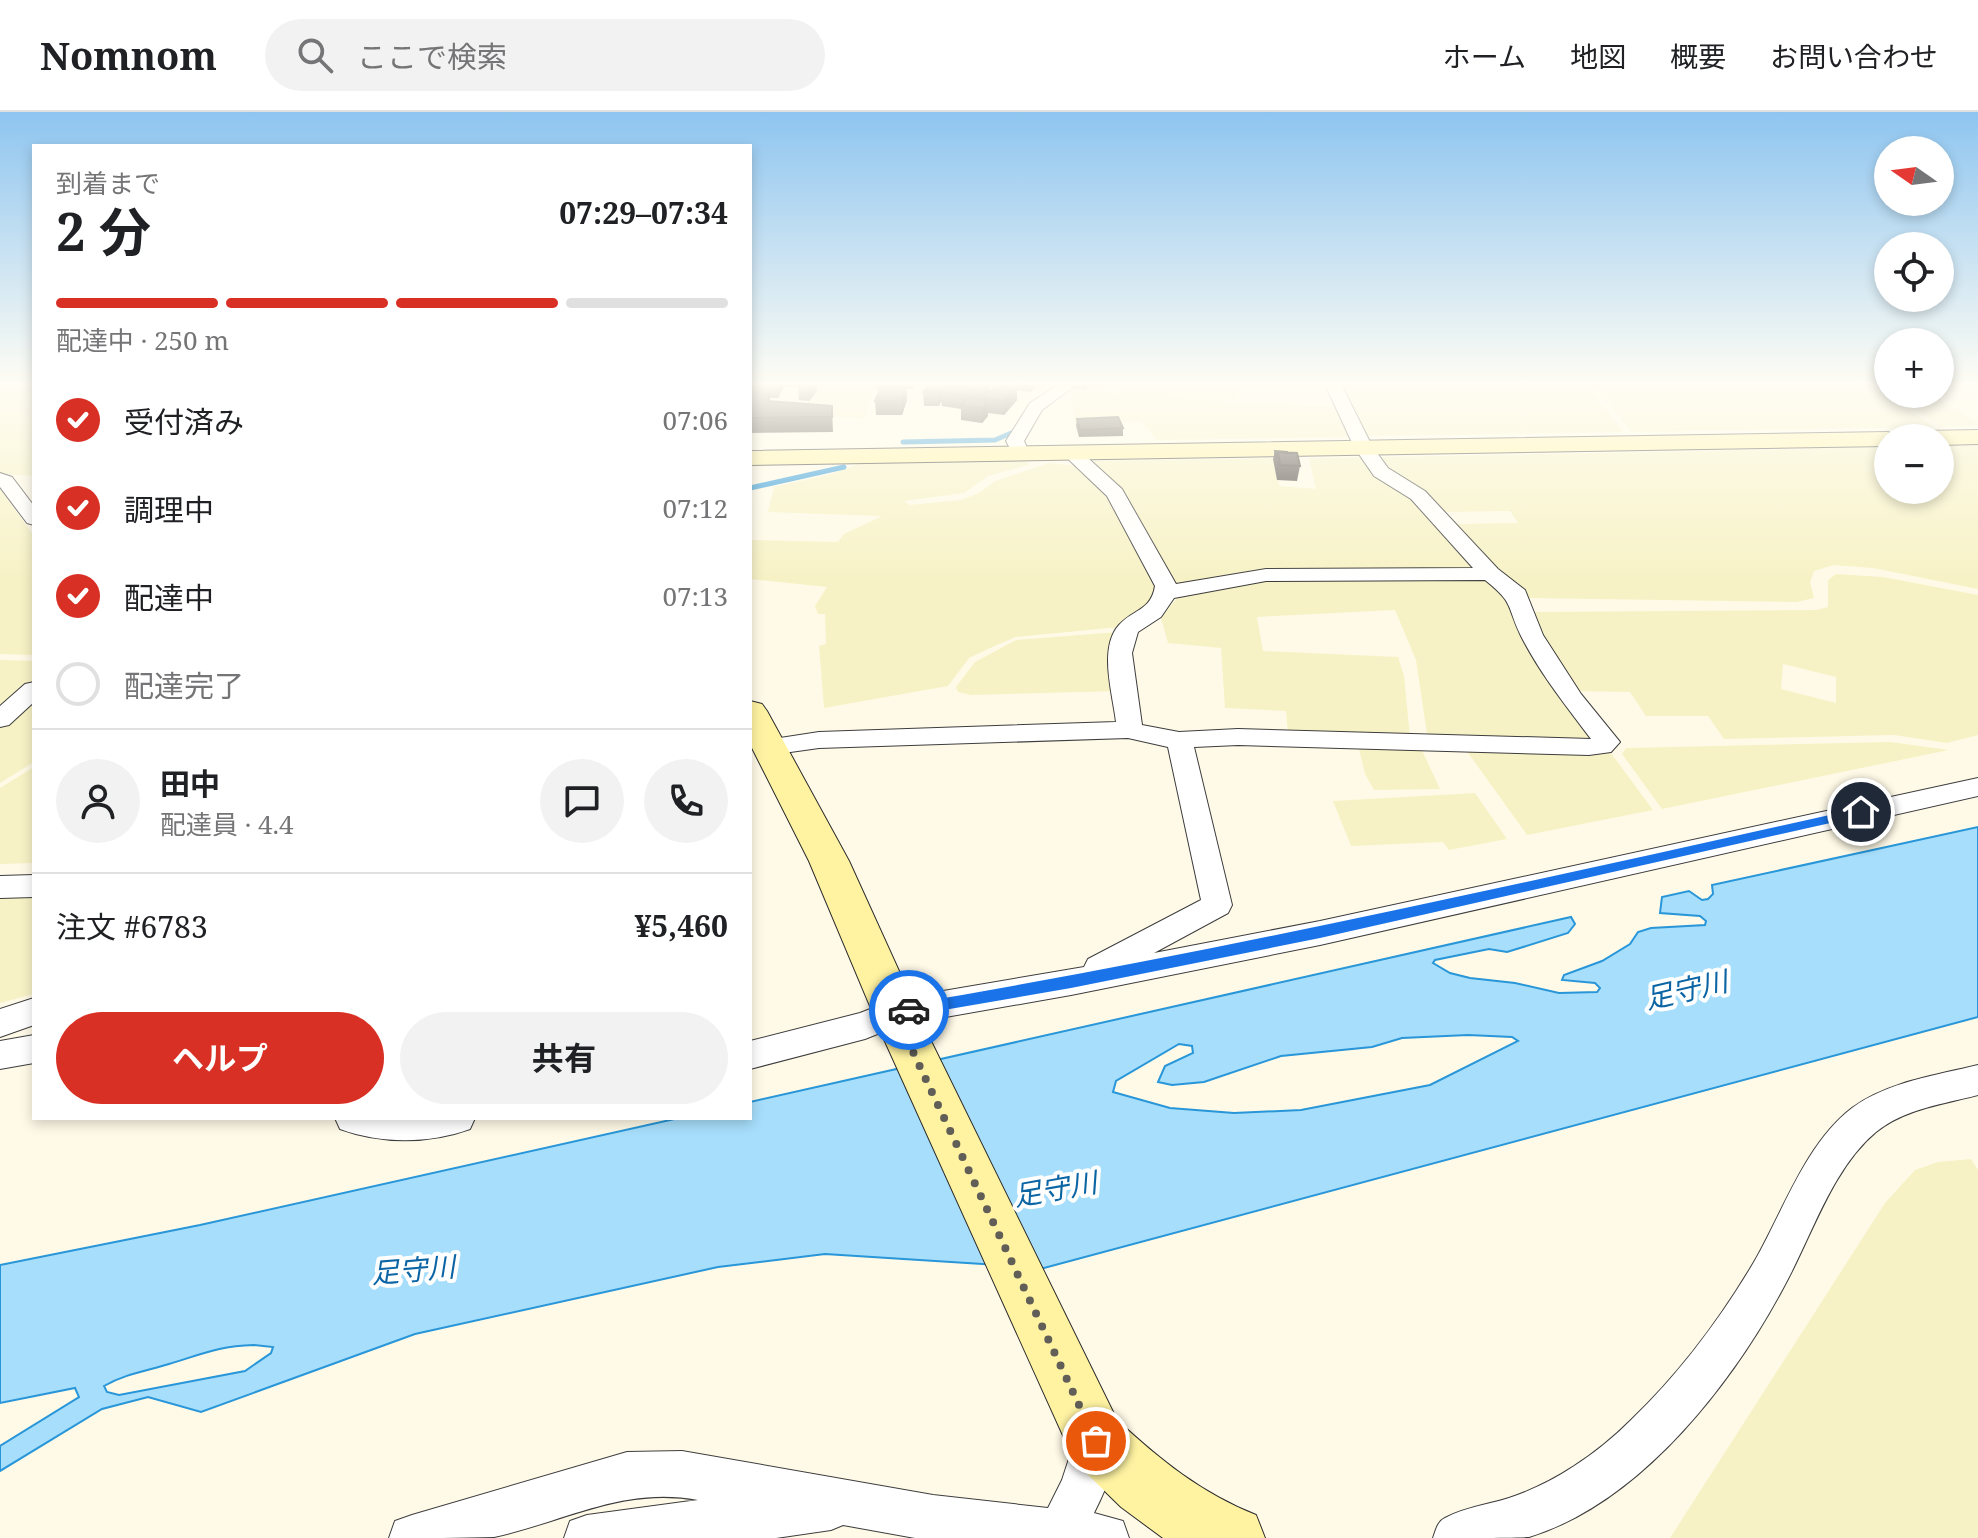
<!DOCTYPE html>
<html lang="ja">
<meta charset="utf-8">
<style>
:root{--surface:#fff;--page:#f2f2f2;--text:#202124;--muted:#757577;--line:#e0e0e0;--accent:#d93025}
body{margin:0;font-family:"Noto Serif","Noto Sans JP",serif;background:var(--page);color:var(--text);height:100vh;display:flex;flex-direction:column;font-size:30px;white-space:nowrap}
*{box-sizing:border-box;margin:0}
p{font-size:26px;color:var(--muted)}
.icon{flex:none;width:44px;height:44px;fill:none;stroke:currentColor;stroke-width:2;stroke-linecap:round;stroke-linejoin:round}
.map{position:relative;flex:1;overflow:hidden}
.drawer{position:absolute;left:32px;top:32px;width:720px;height:976px;display:flex;flex-direction:column;background:var(--surface);border-radius:0px;box-shadow:0 4px 12px #0003}
.drawer>*{flex:none}
.needle{width:52px;rotate:284deg}
.tools{position:absolute;left:1874px;top:24px;display:grid;gap:16px}
.tools a{display:grid;place-items:center;width:80px;height:80px;border-radius:50%;background:var(--surface);box-shadow:0 4px 12px #0003;font-size:40px}
.pin{position:absolute;display:grid;place-items:center;width:68px;height:68px;color:#fff;margin:-34px;border:4px solid #fff;border-radius:50%;box-shadow:0 2px 8px #0007}
.courier{position:absolute;display:grid;place-items:center;width:80px;height:80px;margin:-40px;border:6px solid #1a73e8;border-radius:50%;background:#fff;color:#222;box-shadow:0 2px 10px #0007}
.head em{font-style:normal;font-weight:700}
.head div{display:flex;flex-direction:column-reverse}
.head{display:flex;align-items:center;justify-content:space-between;height:136px;padding:0 24px}
h1{font-size:52px;font-weight:700;line-height:60px}
.bar{display:grid;grid-template-columns:repeat(4,1fr);gap:12px 8px;align-content:center;height:96px;padding:0 24px}
.bar i{height:10px;border-radius:6px;background:var(--line)}
.bar .on{background:var(--accent)}
.bar p{grid-column:span 4}
.line{display:flex;align-items:center;gap:20px;padding:0 24px;border-top:2px solid var(--line)}
.line div{flex:1}
.round{display:grid;place-items:center;flex:none;width:84px;height:84px;border-radius:42px;background:var(--page)}
ol{padding:0 24px;list-style:none}
li{display:flex;align-items:center;gap:24px;height:88px}
li p{margin-inline-start:auto}
li .icon{padding:8px;border-radius:50%;background:var(--accent);color:#fff;stroke-width:4}
li:last-child{color:var(--muted)}
li i{width:44px;height:44px;border:4px solid var(--line);border-radius:50%}
.button{display:flex;gap:16px;margin-top:auto;padding:16px 24px}
.button a{flex:1;height:92px;border-radius:48px;background:var(--accent);color:#fff;font-size:32px;font-weight:700;line-height:92px;text-align:center}
.button a+a{background:var(--page);color:var(--text)}
header{display:flex;align-items:center;gap:48px;box-sizing:border-box;height:112px;padding:0 40px;background:var(--surface);border-bottom:2px solid var(--line)}
header strong{font-size:38px}
nav{display:flex;gap:44px;margin-inline-start:auto;font-size:28px}
.search{width:560px;height:72px;background:var(--page);display:flex;align-items:center;gap:20px;box-sizing:border-box;padding:0 28px;border-radius:44px;color:var(--muted);font-size:30px}
.map>svg:first-child{display:block}
.farmland{fill:#f7f2c5;fill-rule:evenodd}
.water{fill:#a7defb;stroke:#2896d8;stroke-width:2;fill-rule:evenodd}
.lines{fill:none;stroke-linecap:round;stroke-linejoin:round}
.stream{stroke:#2896d8;stroke-width:5}
.minor-casing{stroke:#3d3d3d;stroke-width:2}
.secondary-casing{stroke:#2c2c2c;stroke-width:2}
.minor{fill:#fff;fill-rule:evenodd}
.secondary{fill:#fff3a2;fill-rule:evenodd}
.wall{fill:#47403c}
.shaded-wall{fill:#3a3431}
.building{fill:#534b46;stroke:#3a3431;stroke-width:2}
.route{fill:#1a73e8}
.done{stroke:#605e57;stroke-width:8;stroke-dasharray:0 14.4}
.labels{text-anchor:middle;dominant-baseline:central;stroke-width:8;stroke-linejoin:round;paint-order:stroke}
.near-water-label{font-size:28px;font-style:italic;fill:#0b65a4;stroke:#fff}
</style>
<header>
<strong>Nomnom</strong>
<div class="search"><svg class="icon" aria-label="search" viewBox="0 0 24 24"><circle cx="10" cy="10" r="6"/><path d="M15 15l6 6"/></svg>ここで検索</div>
<nav><a>ホーム</a><a>地図</a><a>概要</a><a>お問い合わせ</a></nav>
</header>
<div class="map">
<svg width="1978" height="1426" viewBox="0 0 1978 1426">
<rect width="100%" height="100%" fill="#fffae7"/>
<path class="farmland" d="M 0,270 L 34,270 L 34,364 L 0,362 Z
M 824,270 L 876,270 L 865,307 L 799,303 Z
M 1122,270 L 1228,270 L 1239,287 L 1196,284 Z
M 1341,270 L 1584,270 L 1624,320 L 1367,324 Z
M 1591,270 L 1868,270 L 1935,315 L 1632,320 Z
M 1123,272 L 1211,288 L 1334,295 L 1348,325 L 1157,328 L 1141,309 L 1075,313 L 1070,277 L 1117,281 Z
M 1890,282 L 1932,282 L 1978,311 L 1978,314 L 1940,315 Z
M 1978,333 L 1978,477 L 1873,456 L 1833,453 L 1814,459 L 1810,470 L 1814,486 L 1797,490 L 1527,486 L 1452,412 L 1518,411 L 1510,399 L 1441,400 L 1377,351 L 1382,345 L 1888,335 L 1888,378 L 1940,378 L 1940,334 Z
M 1362,345 L 1410,382 L 1480,460 L 1267,460 L 1171,476 L 1087,349 L 1275,346 L 1279,374 L 1316,377 L 1309,346 Z
M 1029,348 L 1028,353 L 988,364 L 964,381 L 904,389 L 910,393 L 961,388 L 979,381 L 995,369 L 1049,351 L 1081,354 L 1110,382 L 1157,471 L 1150,493 L 1120,515 L 1016,525 L 999,532 L 969,546 L 948,574 L 824,596 L 819,534 L 826,532 L 825,502 L 818,502 L 815,494 L 827,475 L 750,467 L 750,428 L 838,430 L 844,422 L 882,404 L 768,400 L 774,375 L 832,362 L 861,351 Z
M 0,377 L 34,424 L 34,543 L 0,542 Z
M 1836,462 L 1883,465 L 1978,483 L 1978,623 L 1947,631 L 1894,623 L 1724,627 L 1708,604 L 1646,604 L 1630,580 L 1572,579 L 1529,500 L 1816,498 L 1828,495 L 1828,468 ZM 1783,552 L 1836,565 L 1836,591 L 1781,577 Z
M 1273,466 L 1487,466 L 1510,487 L 1512,504 L 1546,565 L 1591,628 L 1427,622 L 1416,548 L 1395,498 L 1257,505 L 1263,539 L 1398,545 L 1404,564 L 1410,625 L 1288,621 L 1286,599 L 1225,596 L 1221,536 L 1168,531 L 1161,506 L 1178,485 Z
M 1118,520 L 1120,579 L 971,583 L 958,580 L 956,575 L 975,550 L 1016,528 Z
M 0,548 L 34,549 L 34,573 L 0,602 Z
M 34,580 L 34,650 L 0,671 L 0,610 Z
M 1890,630 L 1949,638 L 1662,697 L 1622,642 L 1626,636 Z
M 1358,633 L 1421,636 L 1440,677 L 1374,678 L 1365,662 Z
M 1608,637 L 1653,698 L 1527,723 L 1466,638 Z
M 34,655 L 34,751 L 0,752 L 0,676 Z
M 1475,681 L 1507,727 L 1449,738 L 1443,730 L 1351,734 L 1333,689 Z
M 0,783 L 34,783 L 34,882 L 0,891 Z
M 1971,1047 L 1978,1058 L 1978,1426 L 1670,1426 L 1885,1091 L 1915,1058 L 1938,1050 Z"/>
<path class="water" d="M 1978,715 L 1978,905 L 1044,1156 L 825,1142 L 718,1155 L 415,1222 L 201,1300 L 148,1285 L 102,1297 L 0,1359 L 0,1334 L 79,1285 L 75,1276 L 0,1291 L 0,1153 L 200,1113 L 679,1006 L 750,1006 L 750,990 L 1571,805 L 1575,812 L 1568,821 L 1507,840 L 1489,837 L 1435,848 L 1433,851 L 1450,861 L 1470,866 L 1515,871 L 1559,881 L 1597,880 L 1600,876 L 1595,871 L 1562,868 L 1564,863 L 1602,849 L 1630,832 L 1638,820 L 1651,816 L 1705,813 L 1706,809 L 1700,804 L 1660,801 L 1662,785 L 1689,779 L 1702,788 L 1708,787 L 1713,782 L 1712,773 ZM 1468,923 L 1512,925 L 1518,929 L 1430,973 L 1301,998 L 1234,1001 L 1170,996 L 1113,980 L 1116,969 L 1179,932 L 1192,934 L 1193,941 L 1165,954 L 1158,970 L 1172,973 L 1204,970 L 1281,944 L 1372,935 L 1402,926 ZM 254,1233 L 273,1235 L 271,1241 L 245,1259 L 119,1283 L 107,1280 L 104,1274 C 125,1262 146,1259 169,1252 C 202,1242 219,1234 254,1233 Z"/>
<g class="lines">
<path class="stream" d="M 903,330 L 995,328 L 1016,319
M 750,376 L 844,355"/>
<g class="minor-casing">
<path id="minor" d="M 1062,270 L 1080,270 L 1042,298 L 1024,329 L 1030,342 L 1021,347 L 1015,346 L 1006,329 L 1030,291 Z
M 1324,270 L 1340,270 L 1372,334 L 1388,356 L 1425,379 L 1498,457 L 1525,478 L 1543,523 L 1581,582 L 1620,630 L 1611,640 L 1589,643 L 1238,633 L 1194,635 L 1232,793 L 1228,801 L 1154,841 L 1320,809 L 1978,666 L 1978,684 L 1320,833 L 1071,883 L 900,913 L 865,927 L 750,957 L 750,929 L 860,901 L 896,887 L 1084,855 L 1088,847 L 1201,788 L 1168,635 L 1128,626 L 819,636 L 769,643 L 760,641 L 756,635 L 760,629 L 819,620 L 1116,610 C 1113,583 1098,536 1119,513 C 1133,497 1151,499 1155,474 L 1107,384 L 1066,345 L 1063,341 L 1066,337 L 1078,337 L 1122,377 L 1176,472 L 1266,457 L 1473,456 L 1411,387 L 1374,364 L 1354,335 ZM 1485,468 C 1515,492 1506,493 1521,524 C 1539,560 1566,594 1591,627 L 1238,617 L 1179,620 L 1142,613 L 1132,541 L 1138,520 L 1161,505 L 1174,486 L 1266,469 Z
M 0,361 L 12,365 L 34,394 L 34,413 L 27,411 L 0,375 Z
M 34,570 L 34,590 L 9,613 L 0,615 L 0,594 L 25,572 Z
M 34,763 L 34,785 L 0,786 L 0,764 Z
M 34,886 L 34,913 L 0,925 L 0,897 Z
M 34,923 L 34,951 L 0,957 L 0,929 Z
M 1978,953 L 1978,983 C 1944,992 1904,997 1876,1020 C 1834,1055 1814,1117 1789,1165 C 1737,1266 1643,1390 1529,1425 C 1508,1426 1457,1426 1433,1426 C 1436,1418 1437,1410 1445,1406 C 1465,1395 1487,1393 1509,1386 C 1554,1371 1597,1342 1631,1308 C 1678,1263 1721,1206 1754,1150 C 1783,1100 1805,1032 1852,996 C 1887,970 1937,963 1978,953 Z
M 335,1006 L 475,1006 L 470,1017 C 429,1032 381,1032 340,1017 Z
M 1096,1307 L 1112,1313 C 1123,1340 1107,1375 1094,1401 L 1123,1409 L 1129,1426 L 915,1426 L 843,1413 L 831,1418 L 776,1426 L 564,1426 L 570,1409 L 587,1403 L 698,1388 C 623,1374 564,1410 494,1425 C 464,1426 420,1426 389,1426 L 395,1409 L 412,1403 L 627,1340 L 682,1339 L 933,1383 L 1048,1396 L 1062,1368 L 1080,1313 Z"/>
</g>
<g class="secondary-casing">
<path id="secondary" d="M 1978,318 L 1978,332 L 1940,333 L 1940,326 L 1911,326 L 1915,321 L 1923,319 Z
M 1888,320 L 1899,326 L 1888,326 L 1888,334 L 750,353 L 750,339 Z
M 750,589 L 762,592 L 767,599 L 849,749 L 929,925 L 1117,1308 C 1160,1348 1201,1381 1256,1403 L 1265,1426 L 1163,1426 L 1121,1395 L 1075,1350 L 883,925 L 809,749 L 750,632 Z"/>
</g>
<use href="#minor" class="minor"/>
<use href="#secondary" class="secondary"/>
</g>
<path class="wall" d="M 750,270 L 816,270 L 817,279 L 809,289 L 799,288 L 798,275 L 784,275 L 778,286 L 770,286 L 770,290 L 832,294 L 833,320 L 750,321 Z
M 876,270 L 915,270 L 913,277 L 906,277 L 907,288 L 902,303 L 876,303 L 875,289 L 880,278 L 876,278 Z
M 990,270 L 990,279 L 1001,271 L 1001,270 L 1047,270 L 1045,274 L 1036,273 L 1031,280 L 1017,278 L 1017,288 L 1004,303 L 988,301 L 988,304 L 982,311 L 961,308 L 961,297 L 942,294 L 941,289 L 939,294 L 924,294 L 923,280 L 947,272 Z
M 1073,270 L 1108,270 L 1104,274 L 1091,272 L 1085,278 L 1073,276 Z
M 1077,307 L 1123,316 L 1123,324 L 1079,325 L 1076,314 Z
M 1275,339 L 1300,354 L 1297,369 L 1277,368 L 1273,347 Z"/>
<path class="shaded-wall" d="M 778,270 L 784,270 L 784,275 L 778,286 L 776,272 Z
M 812,270 L 816,270 L 817,279 L 809,289 L 807,274 Z
M 990,270 L 990,283 L 986,286 L 986,274 Z
M 1031,270 L 1036,270 L 1036,274 L 1031,280 Z
M 1086,270 L 1091,270 L 1091,272 L 1085,278 Z
M 943,271 L 943,280 L 941,280 L 941,289 L 939,294 L 938,279 Z
M 972,271 L 972,285 L 970,292 L 963,294 L 963,282 Z
M 1017,273 L 1017,288 L 1004,303 L 1004,289 Z
M 906,274 L 907,288 L 902,303 L 902,289 Z
M 988,289 L 988,304 L 982,311 L 982,296 Z"/>
<path class="building" d="M 750,270 L 778,270 L 776,272 L 750,272 Z
M 799,270 L 812,270 L 807,274 L 798,274 Z
M 930,270 L 943,271 L 938,279 L 923,280 Z
M 948,270 L 960,270 L 959,271 L 963,272 L 966,270 L 989,270 L 986,274 L 972,271 L 970,277 L 963,282 L 941,280 Z
M 998,271 L 1017,273 L 1004,289 L 984,286 Z
M 882,273 L 906,274 L 902,289 L 875,289 Z
M 750,280 L 769,282 L 768,289 L 832,294 L 832,305 L 750,306 Z
M 967,286 L 988,289 L 982,296 L 961,294 Z
M 1118,305 L 1123,316 L 1080,318 L 1077,307 Z
M 1275,339 L 1287,340 L 1287,341 L 1278,340 L 1276,346 Z
M 1278,340 L 1297,341 L 1300,354 L 1280,353 Z"/>
<linearGradient id="sky" x2="0" y2="1"><stop stop-color="#8ec5f0"/><stop offset="0.58" stop-color="#fffdf4"/><stop offset="1" stop-color="#fffdf4" stop-opacity="0"/></linearGradient>
<rect width="1978" height="469" fill="url(#sky)"/>
<path class="route" d="M 1861,696 L 1866,697 L 1866,703 L 1320,826 L 1071,876 L 909,904 L 901,898 L 909,892 C 1229,838 1545,766 1861,696 Z"/>
<g class="lines">
<path class="done" d="M 909,898 L 896,900 L 906,925 L 1096,1329"/>
</g>
<g class="labels">
<g class="near-water-label">
<text transform="translate(1686 877) rotate(-13)">足守川</text>
<text transform="translate(1055 1076) rotate(-10)">足守川</text>
<text transform="translate(413 1157) rotate(-5)">足守川</text>
</g>
</g>
</svg>
<div class="tools">
<a><svg class="needle" viewBox="-14 -14 28 28"><path d="M0-13l5 13h-10z" fill="#e53935"/><path d="M0 13l5-13h-10z" fill="#757577"/></svg></a>
<a><svg class="icon" aria-label="locate" viewBox="0 0 24 24"><circle cx="12" cy="12" r="6"/><path d="M12 2v4M12 18v4M2 12h4M18 12h4"/></svg></a>
<a>+</a>
<a>−</a>
</div>
<div class="pin" style="left:1096px;top:1329px;background:#ea580c"><svg class="icon" aria-label="bag" viewBox="0 0 24 24"><path d="M5 8h14l-1 12H6zM9 8a3 3 0 0 1 6 0"/></svg></div>
<div class="pin" style="left:1861px;top:700px;background:#1f2937"><svg class="icon" aria-label="home" viewBox="0 0 24 24"><path d="M3 11l9-7 9 7M6 9v11h12V9"/></svg></div>
<div class="courier" style="left:909px;top:898px"><svg class="icon" aria-label="car" viewBox="0 0 24 24"><path d="M5 17H2v-5l4-1 3-4h7l3 4 3 1v5h-3M9 17h6M6 11h13"/><circle cx="7" cy="17" r="2"/><circle cx="17" cy="17" r="2"/></svg></div>
<section class="drawer">
<div class="head"><div><h1>2 分</h1><p>到着まで</p></div><em>07:29–07:34</em></div>
<div class="bar"><i class="on"></i><i class="on"></i><i class="on"></i><i></i><p>配達中 · 250 m</p></div>
<ol>
<li><svg class="icon" aria-label="check" viewBox="0 0 24 24"><path d="M5 12l5 5 9-10"/></svg>受付済み<p>07:06</p></li>
<li><svg class="icon" aria-label="check" viewBox="0 0 24 24"><path d="M5 12l5 5 9-10"/></svg>調理中<p>07:12</p></li>
<li><svg class="icon" aria-label="check" viewBox="0 0 24 24"><path d="M5 12l5 5 9-10"/></svg>配達中<p>07:13</p></li>
<li><i></i>配達完了</li>
</ol>
<div class="line" style="height:144px"><a class="round"><svg class="icon" aria-label="person" viewBox="0 0 24 24"><circle cx="12" cy="8" r="4"/><path d="M4 21q1-7 8-7t8 7"/></svg></a><div><b>田中</b><p>配達員 · 4.4</p></div><a class="round"><svg class="icon" aria-label="chat" viewBox="0 0 24 24"><path d="M4 5h16v11H9l-5 4z"/></svg></a><a class="round"><svg class="icon" aria-label="phone" viewBox="0 0 24 24"><path d="M5 4h4l2 5-3 2q2 4 5 5l2-3 5 2v4C11 20 4 13 5 4z"/></svg></a></div>
<div class="line" style="height:104px"><div>注文 #6783</div><b>¥5,460</b></div>
<div class="button"><a>ヘルプ</a><a>共有</a></div>
</section>
</div>
